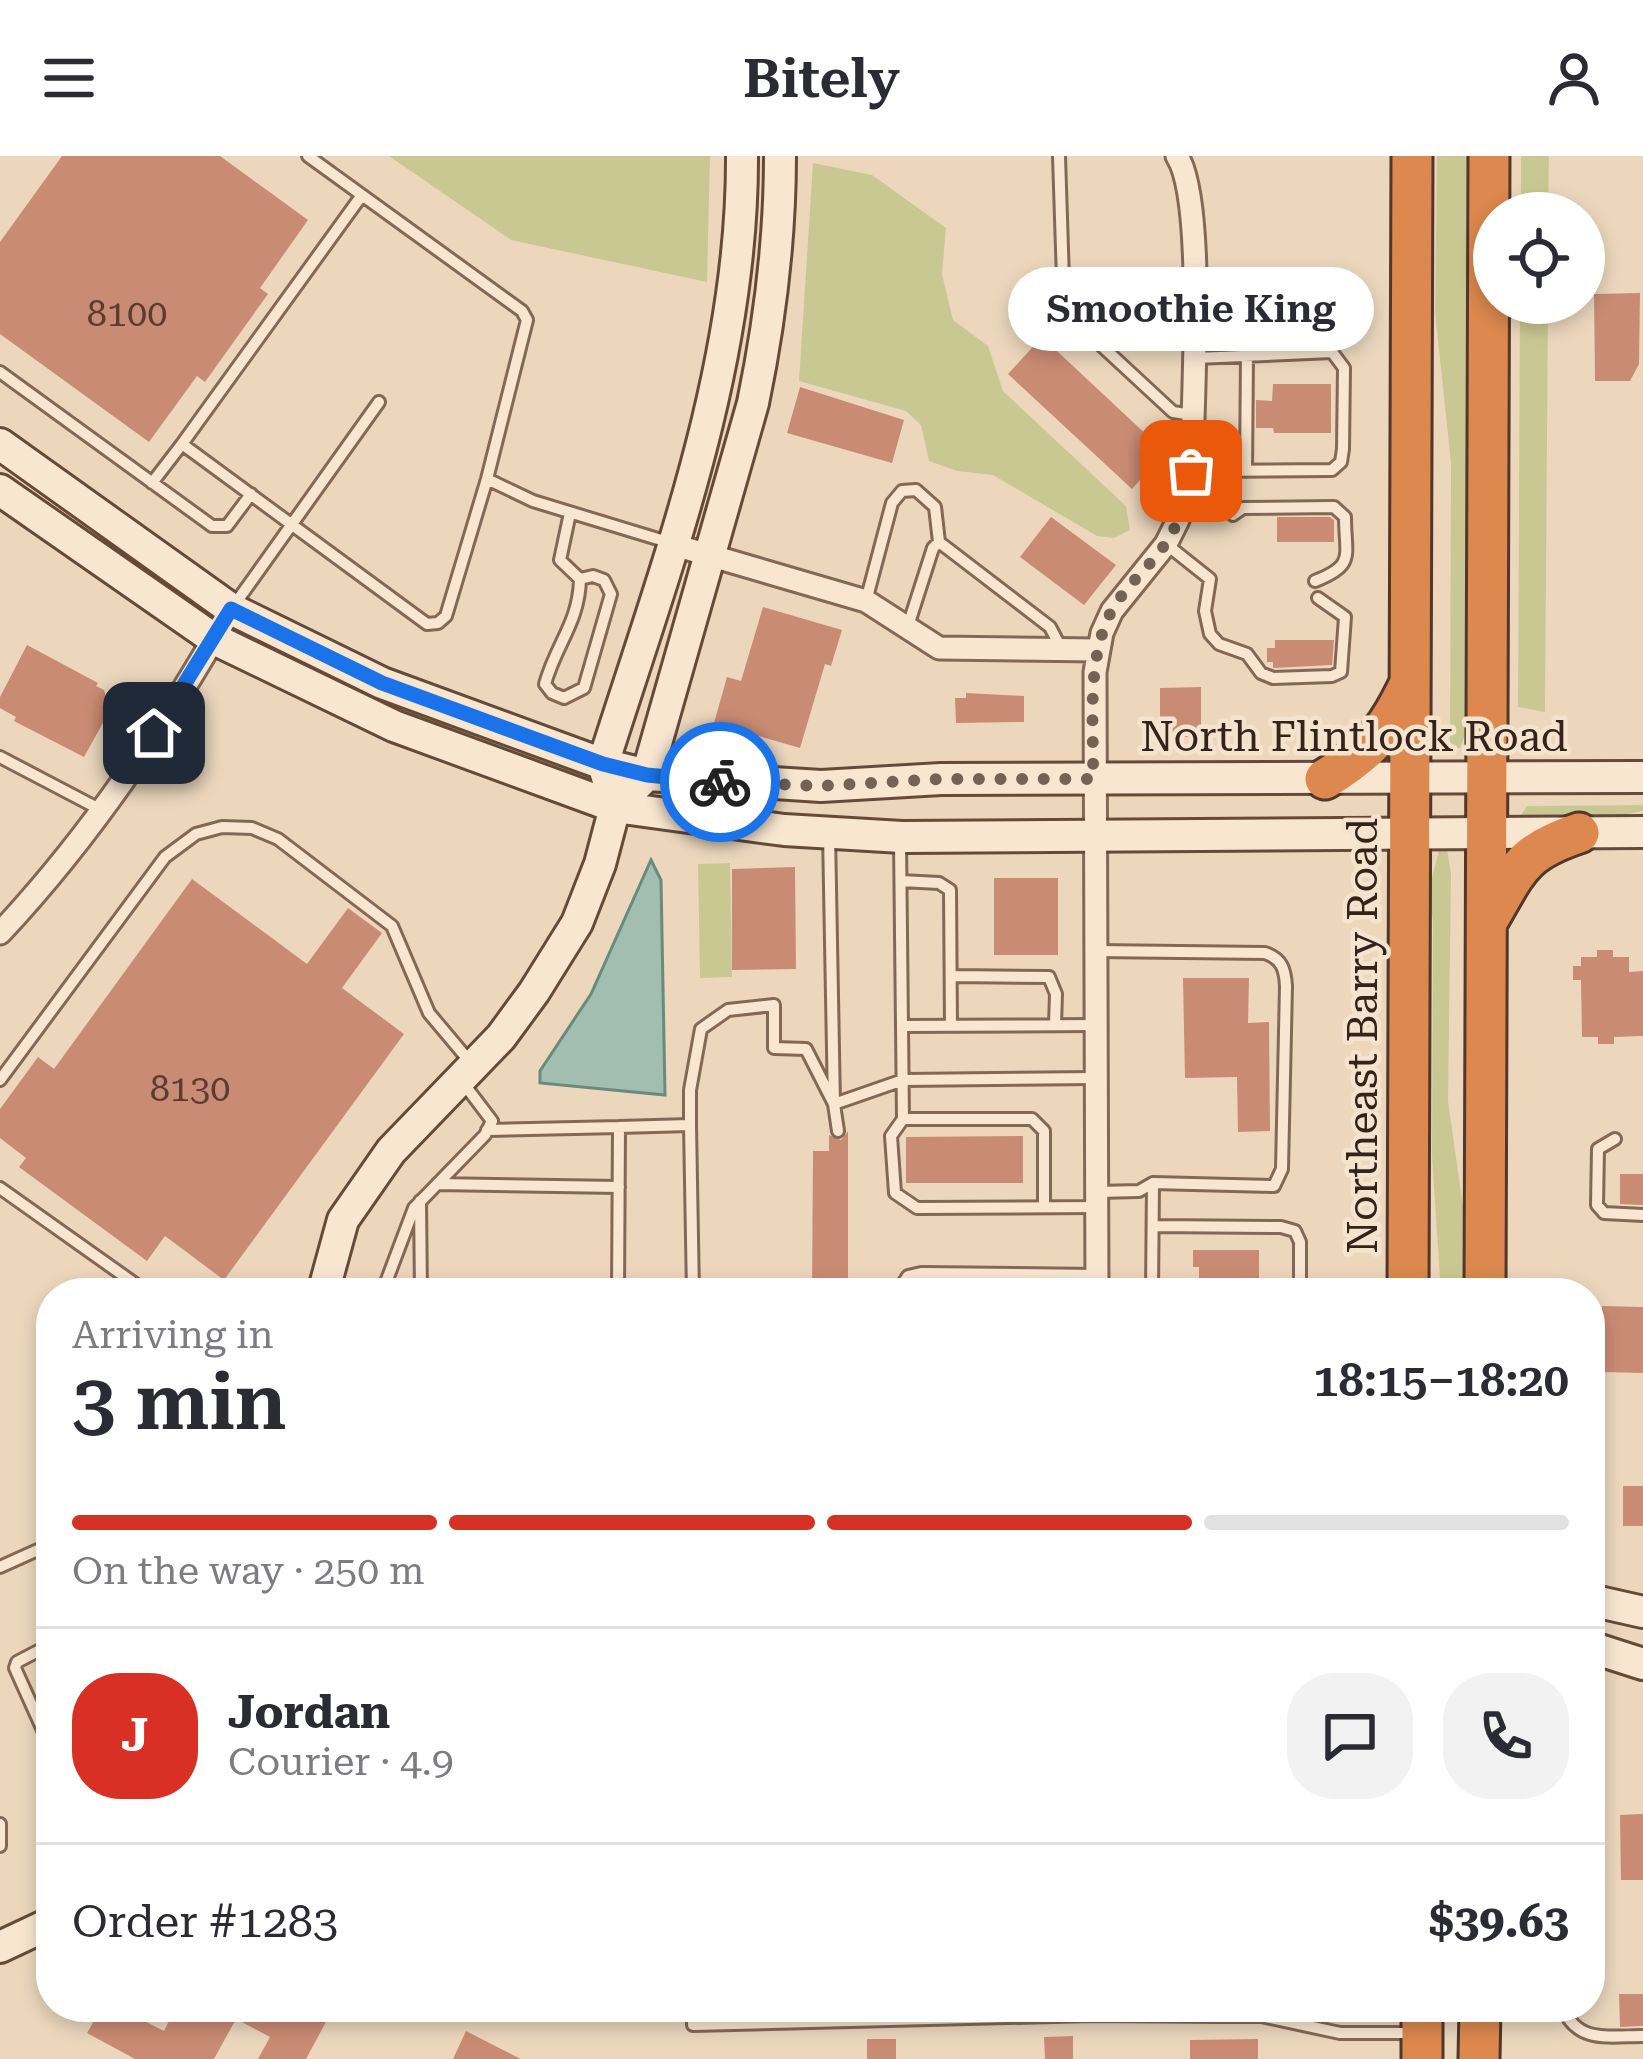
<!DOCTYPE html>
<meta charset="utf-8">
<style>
:root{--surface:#fff;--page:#f2f2f3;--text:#2b2b33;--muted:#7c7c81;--line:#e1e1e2;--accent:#d93025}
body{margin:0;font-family:"Roboto Serif",serif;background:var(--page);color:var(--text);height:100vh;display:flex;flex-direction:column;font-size:45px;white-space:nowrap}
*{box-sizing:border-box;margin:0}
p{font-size:39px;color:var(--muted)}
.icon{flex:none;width:66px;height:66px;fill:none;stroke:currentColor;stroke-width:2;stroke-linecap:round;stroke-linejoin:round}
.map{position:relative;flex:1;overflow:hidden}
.side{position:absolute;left:36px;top:1122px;width:1569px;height:744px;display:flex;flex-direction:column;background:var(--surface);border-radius:48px;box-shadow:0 6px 18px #0003}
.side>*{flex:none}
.buttons{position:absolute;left:1473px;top:36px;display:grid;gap:24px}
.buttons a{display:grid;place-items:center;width:132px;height:132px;border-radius:50%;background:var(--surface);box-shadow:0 6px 18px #0003;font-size:60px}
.pin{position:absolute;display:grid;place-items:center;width:102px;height:102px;color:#fff;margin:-51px;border-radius:24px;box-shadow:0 6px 18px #0006}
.courier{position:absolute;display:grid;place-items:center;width:120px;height:120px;margin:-60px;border:9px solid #1a73e8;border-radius:50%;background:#fff;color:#222;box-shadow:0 3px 15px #0007}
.bubble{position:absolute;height:84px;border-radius:42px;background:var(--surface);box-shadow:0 6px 18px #0003;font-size:39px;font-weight:600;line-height:84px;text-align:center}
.summary em{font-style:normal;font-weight:600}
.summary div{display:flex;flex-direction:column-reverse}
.summary{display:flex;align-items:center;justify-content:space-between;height:204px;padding:0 36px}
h1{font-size:78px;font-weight:600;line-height:90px}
.bar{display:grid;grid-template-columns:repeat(4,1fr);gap:18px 12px;align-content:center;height:144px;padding:0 36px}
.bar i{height:15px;border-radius:9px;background:var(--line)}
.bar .active{background:var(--accent)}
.bar p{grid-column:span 4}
.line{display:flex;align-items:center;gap:30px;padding:0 36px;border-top:3px solid var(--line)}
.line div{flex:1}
.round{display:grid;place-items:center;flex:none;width:126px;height:126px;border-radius:48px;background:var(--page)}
header{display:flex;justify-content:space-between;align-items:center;height:156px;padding:0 36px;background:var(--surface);font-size:54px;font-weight:600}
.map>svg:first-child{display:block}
.green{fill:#cac892}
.water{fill:#a1beb1;stroke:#698b7d;stroke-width:3}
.building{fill:#ca8b74}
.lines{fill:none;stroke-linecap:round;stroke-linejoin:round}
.lane-casing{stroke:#846857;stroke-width:16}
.street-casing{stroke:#846857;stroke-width:27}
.secondary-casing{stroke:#654a3a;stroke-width:36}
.highway-casing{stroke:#51372c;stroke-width:45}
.lane{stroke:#f8e6d0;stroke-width:10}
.street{stroke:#f8e6d0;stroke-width:21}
.secondary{stroke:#f8e6d0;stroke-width:30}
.highway{stroke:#dc884e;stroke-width:39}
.done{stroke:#746254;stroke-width:12;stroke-dasharray:0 21.6}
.route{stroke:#1a73e8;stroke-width:15}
.labels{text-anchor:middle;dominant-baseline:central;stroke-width:9;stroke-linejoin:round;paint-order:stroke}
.number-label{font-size:36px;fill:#593d31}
.street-label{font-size:42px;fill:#33231b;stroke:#f4e3cd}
</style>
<header><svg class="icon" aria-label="menu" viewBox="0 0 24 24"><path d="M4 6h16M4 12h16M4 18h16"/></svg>Bitely<svg class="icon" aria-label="person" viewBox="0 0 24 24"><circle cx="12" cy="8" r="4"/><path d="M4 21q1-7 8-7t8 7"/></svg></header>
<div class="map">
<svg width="1643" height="1903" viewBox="0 0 1643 1903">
<rect width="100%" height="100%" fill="#ecd7bd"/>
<path class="green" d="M 389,0 L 710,0 L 707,126 L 511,84 Z
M 1437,0 L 1475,0 L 1471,562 L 1460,592 L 1450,592 L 1451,307 L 1435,156 Z
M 1521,0 L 1549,0 L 1548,57 L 1521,57 Z
M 813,7 L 872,19 L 946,72 L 942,118 L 953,164 L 988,190 L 1003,235 L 1126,350 L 1130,374 L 1114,382 L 1097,380 L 993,319 L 957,315 L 929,305 L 921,269 L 906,255 L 799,225 Z
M 1520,147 L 1548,147 L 1545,556 L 1518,551 Z
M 1643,649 L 1643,655 L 1596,664 L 1518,663 L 1527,650 Z
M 1447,693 L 1451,718 L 1448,945 L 1465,1065 L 1465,1137 L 1441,1137 L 1432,1000 L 1433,767 L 1429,734 L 1439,694 Z
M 730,707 L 732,821 L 700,822 L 698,708 Z"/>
<path class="water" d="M 651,704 L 661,724 L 665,939 L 540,927 L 540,915 L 591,838 Z"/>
<path class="building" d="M 62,0 L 220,0 L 308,64 L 260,132 L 268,138 L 205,226 L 197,220 L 149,286 L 0,178 L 0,86 Z
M 1220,116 L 1348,117 L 1347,176 L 1219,174 Z
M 1640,137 L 1639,208 L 1630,225 L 1595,225 L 1594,138 Z
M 1042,181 L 1165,296 L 1132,333 L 1008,218 Z
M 1273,228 L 1331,228 L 1331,277 L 1274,277 L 1273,272 L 1256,272 L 1256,244 L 1272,245 Z
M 800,231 L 904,264 L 892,307 L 787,277 Z
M 1051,361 L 1116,409 L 1084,449 L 1020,401 Z
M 1277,361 L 1330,361 L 1334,364 L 1334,386 L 1277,386 Z
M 763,451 L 842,474 L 831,510 L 825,508 L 800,592 L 714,567 L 727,521 L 741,525 Z
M 1275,484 L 1334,484 L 1332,509 L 1273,512 L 1273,506 L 1267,506 L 1267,492 L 1275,492 Z
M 27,489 L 98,527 L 96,530 L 104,534 L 108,548 L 105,554 L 109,556 L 84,601 L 14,565 L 16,561 L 0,552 L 0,541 Z
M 1201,531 L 1201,581 L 1160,581 L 1160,532 Z
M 966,537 L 1024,540 L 1024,566 L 956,567 L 955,542 L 966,542 Z
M 795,711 L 796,813 L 732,814 L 732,713 Z
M 994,722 L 1058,722 L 1058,799 L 994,799 Z
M 192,723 L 307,808 L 348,752 L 382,777 L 342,832 L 404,878 L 224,1124 L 165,1080 L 147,1105 L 19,1011 L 26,1002 L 0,982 L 0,953 L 38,901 L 54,913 Z
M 1597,794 L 1613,794 L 1613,801 L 1629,801 L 1629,816 L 1643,815 L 1643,880 L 1614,881 L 1614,888 L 1598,888 L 1598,881 L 1582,881 L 1581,824 L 1573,824 L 1573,810 L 1581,810 L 1581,801 L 1597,801 Z
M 1183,822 L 1249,822 L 1248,867 L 1269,866 L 1270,975 L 1238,976 L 1237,921 L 1185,922 Z
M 848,975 L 848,1137 L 812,1137 L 813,995 L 829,995 L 829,979 L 841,984 Z
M 1023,980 L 1023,1027 L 906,1027 L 906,981 Z
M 1620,1018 L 1643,1018 L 1643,1049 L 1620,1048 Z
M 1193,1094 L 1259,1094 L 1259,1137 L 1199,1137 L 1199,1111 L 1193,1111 Z
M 1602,1150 L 1643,1151 L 1643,1217 L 1601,1216 Z
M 1623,1330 L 1643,1330 L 1643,1370 L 1623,1370 Z
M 1643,1658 L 1643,1724 L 1621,1724 L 1620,1659 Z
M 1619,1838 L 1643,1838 L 1643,1870 L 1620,1871 Z
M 102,1851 L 117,1851 L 164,1875 L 176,1851 L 334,1851 L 306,1903 L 258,1903 L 270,1881 L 236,1863 L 214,1903 L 135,1903 L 87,1877 Z
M 466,1875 L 521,1903 L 453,1903 Z
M 1073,1880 L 1073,1903 L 1045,1903 L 1044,1881 Z
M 867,1883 L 896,1883 L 896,1903 L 867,1903 Z
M 1258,1883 L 1258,1903 L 1190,1903 L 1190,1884 Z"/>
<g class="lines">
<g class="lane-casing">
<path id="lane" d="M 1059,0 L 1064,155 L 1173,256 L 1192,259
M 1077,167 L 1193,162
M 0,216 L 212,370 L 227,370 L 251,338
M 182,288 L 362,39
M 1191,315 L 1332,314 L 1341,306 L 1343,293 L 1344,212 L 1332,196 L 1196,202
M 1246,315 L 1247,200
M 487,323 L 533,345 L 671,387
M 152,327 L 182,288 L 427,468 L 438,467 L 446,460 L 487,323 L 527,164 L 522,155 L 308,0
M 570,357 L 560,404 L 580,423 C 579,467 556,488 545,528 L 552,537 L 564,542 L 584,532 L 611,438 L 604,424 L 593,420 L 580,423
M 1233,359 L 1243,352 L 1334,351 L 1345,361 C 1345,400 1356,409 1315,425
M 1166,388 L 1210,423 L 1205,455 L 1210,478 L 1219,488 L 1247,498 L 1261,517 L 1273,522 L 1332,520 L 1341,516 L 1345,461 L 1318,442
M 866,445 L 892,347 L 902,335 L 916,334 L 935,351 L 939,386
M 235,448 L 379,246
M 908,470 L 933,392 L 939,386 L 1050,471 L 1061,492
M 0,601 L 103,655
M 829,677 L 834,948 L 903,924 L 1097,922
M 900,684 L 903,963 L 891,980 L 895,1037 L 917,1052 L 1097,1051
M 901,725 L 939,727 L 950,734 L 951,869
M 1096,795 L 1265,797 C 1282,803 1285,813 1286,830 L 1282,1013 L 1274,1030 L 1153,1027 L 1139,1035 L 1097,1036
M 951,820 L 1049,821 L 1056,838 L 1055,869
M 902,870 L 1096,869
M 0,924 L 165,701 L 196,678 L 222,671 L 252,672 L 278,683 L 392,770 L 429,857 L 471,907
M 903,963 L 1032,963 L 1044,975 L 1044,1051
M 690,969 L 690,934 L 701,873 L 728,854 L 774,849 L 774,892 L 806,893 L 834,948 L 838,975
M 619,971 L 690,969 L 693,1137
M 487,974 L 619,971 L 618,1137
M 1615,983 L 1598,993 L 1597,1049 L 1604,1057 L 1643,1059
M 437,1028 L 619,1031
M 0,1032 L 148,1137
M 420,1045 L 421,1137
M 1153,1070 L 1281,1071 L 1295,1075 L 1300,1086 L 1300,1137
M 382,1137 L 414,1052 L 485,979 L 492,965 L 464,928
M 897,1137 L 908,1120 L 921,1117 L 1097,1119
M 1152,1137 L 1153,1027
M 0,1411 L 51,1388
M 40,1494 L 17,1506 L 15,1512 L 51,1592
M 0,1668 L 0,1690
M 693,1851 L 693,1869 L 1092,1859 L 1222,1860 L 1261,1860 L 1340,1877 L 1414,1877
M 1563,1851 C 1576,1888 1610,1880 1643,1880"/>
</g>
<g class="street-casing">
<path id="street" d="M 671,388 L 866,445 L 939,492 L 1098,494
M 0,777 C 91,680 165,569 231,453
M 1097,1137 L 1095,516 L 1102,477 L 1112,455 L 1166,388 L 1178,364 L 1192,308 C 1192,245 1206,45 1177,0"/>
</g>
<g class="secondary-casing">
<path id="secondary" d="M 0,288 L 231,453 L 382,527 L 603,608 L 647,619 L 821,630 L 941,623 L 1643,621
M 0,334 L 214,483 L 394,570 L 615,651 L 784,674 L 902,681 L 1643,676
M 609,628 L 603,608 C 666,410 743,210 742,0
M 323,1137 L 343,1064 L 391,995 L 501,881 L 534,836 L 577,767 L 600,708 L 615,651 L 647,619 L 753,247 C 770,165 780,84 780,0
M 1590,1444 L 1643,1456
M 1590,1491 L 1643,1508
M 0,1791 L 51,1767"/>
</g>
<g class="highway-casing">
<path id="highway" d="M 1325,623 C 1370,595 1386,577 1409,529
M 1487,766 C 1518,714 1519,697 1579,677
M 1408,1137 L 1412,0
M 1485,1137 L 1489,0
M 1422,1903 L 1422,1851
M 1479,1903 L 1480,1851"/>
</g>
<use href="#lane" class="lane"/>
<use href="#street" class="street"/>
<use href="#secondary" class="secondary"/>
<use href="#highway" class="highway"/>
</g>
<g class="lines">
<path class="done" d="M 720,626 L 821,630 L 941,623 L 1093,623 C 1094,570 1086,507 1110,458 C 1124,430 1151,411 1167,385 C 1181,364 1187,340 1191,315"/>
<path class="route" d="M 154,577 L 231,453 L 382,527 L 603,608 L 647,619 L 720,626"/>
</g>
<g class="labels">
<g class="number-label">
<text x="127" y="158">8100</text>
<text x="190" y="933">8130</text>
</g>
<g class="street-label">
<text x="1354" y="580">North Flintlock Road</text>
<text transform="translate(1362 880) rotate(-90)">Northeast Barry Road</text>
</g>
</g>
</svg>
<div class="buttons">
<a><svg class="icon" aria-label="locate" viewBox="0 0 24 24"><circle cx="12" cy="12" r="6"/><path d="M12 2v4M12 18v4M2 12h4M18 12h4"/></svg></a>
</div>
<div class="pin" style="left:1191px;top:315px;background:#ea580c"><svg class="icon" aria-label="bag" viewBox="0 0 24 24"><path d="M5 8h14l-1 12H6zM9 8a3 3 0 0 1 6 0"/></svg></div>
<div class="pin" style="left:154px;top:577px;background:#1f2937"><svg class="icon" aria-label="home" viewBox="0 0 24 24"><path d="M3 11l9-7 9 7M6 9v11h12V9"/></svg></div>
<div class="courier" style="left:720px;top:626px"><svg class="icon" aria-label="bike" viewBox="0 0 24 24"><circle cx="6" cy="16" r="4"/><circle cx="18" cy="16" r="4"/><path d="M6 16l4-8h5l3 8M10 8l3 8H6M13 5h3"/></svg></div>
<div class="bubble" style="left:1008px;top:111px;width:366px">Smoothie King</div>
<section class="side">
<div class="summary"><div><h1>3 min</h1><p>Arriving in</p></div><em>18:15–18:20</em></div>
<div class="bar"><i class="active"></i><i class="active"></i><i class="active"></i><i></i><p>On the way · 250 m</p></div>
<div class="line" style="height:216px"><b class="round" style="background:var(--accent);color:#fff">J</b><div><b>Jordan</b><p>Courier · 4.9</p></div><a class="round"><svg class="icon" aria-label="chat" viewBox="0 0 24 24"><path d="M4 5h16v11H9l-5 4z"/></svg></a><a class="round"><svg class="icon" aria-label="phone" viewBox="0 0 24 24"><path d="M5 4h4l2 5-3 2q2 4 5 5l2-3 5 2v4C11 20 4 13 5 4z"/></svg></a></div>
<div class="line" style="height:156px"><div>Order #1283</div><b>$39.63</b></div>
</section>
</div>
